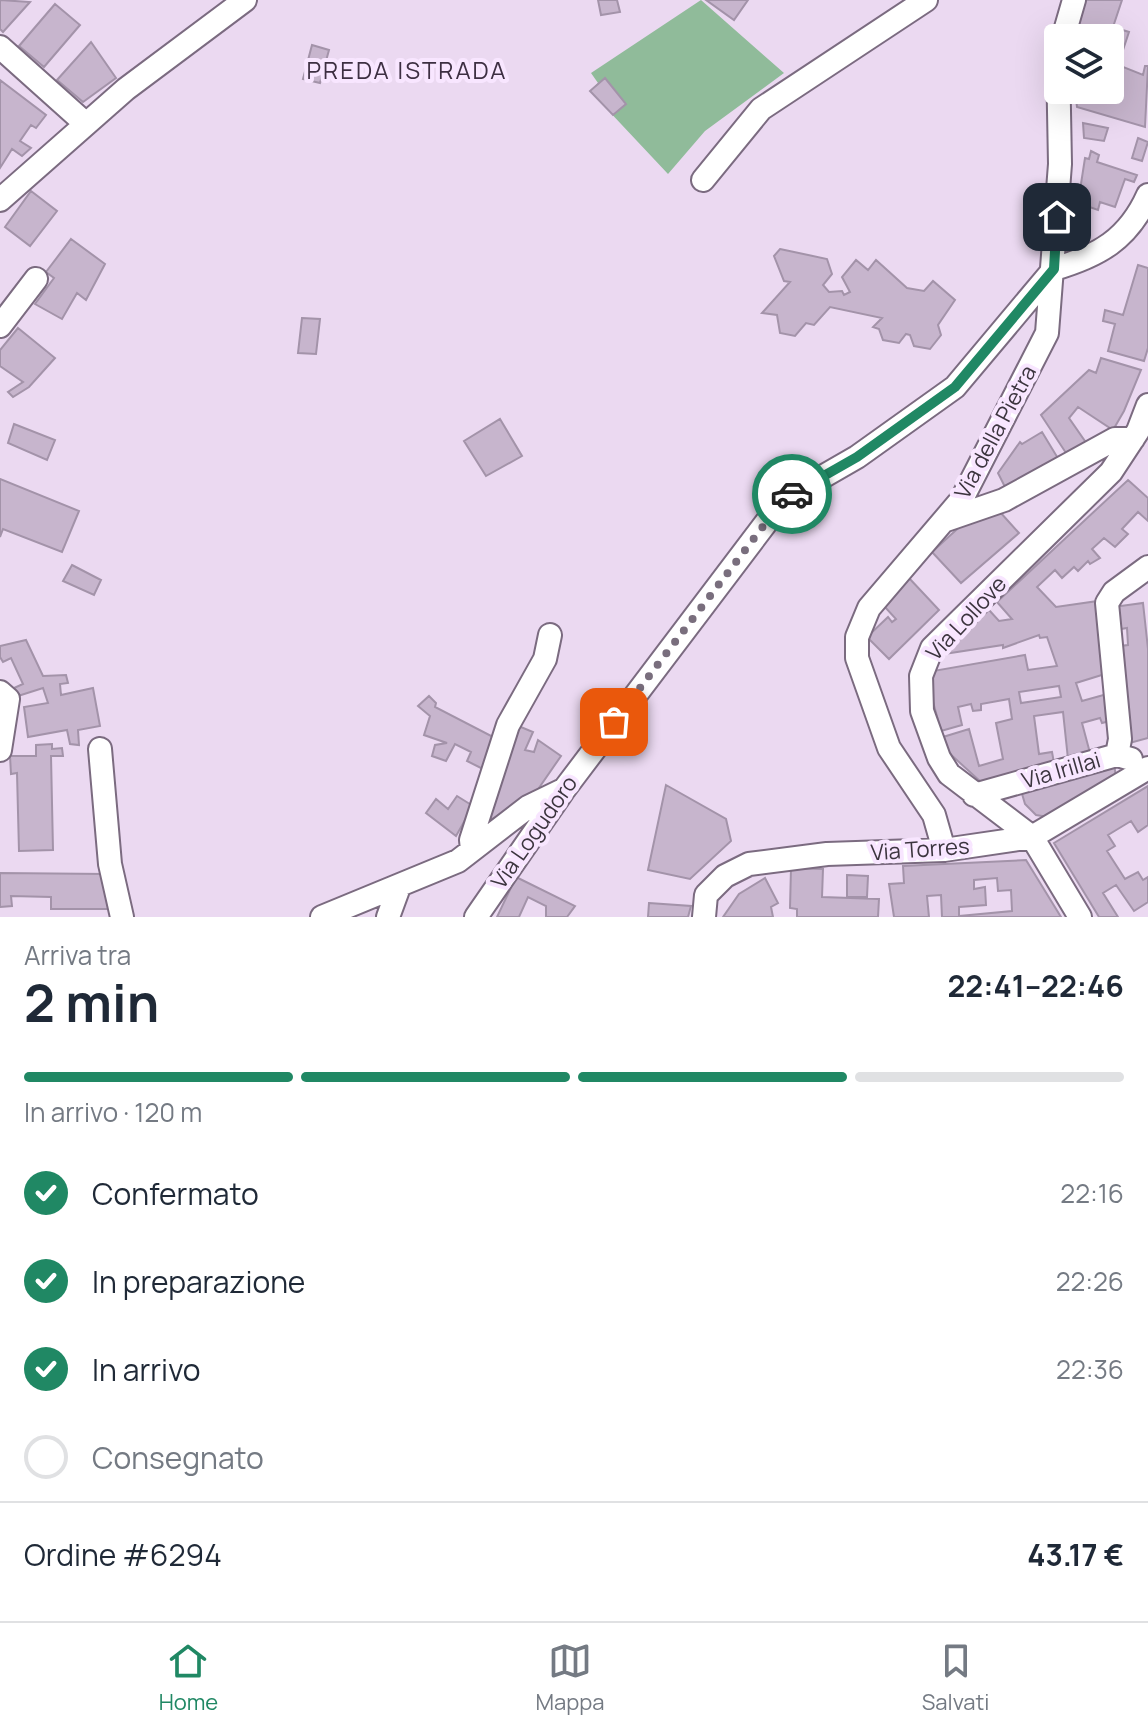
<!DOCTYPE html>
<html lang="it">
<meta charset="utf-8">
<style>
:root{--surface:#fff;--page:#f6f6f7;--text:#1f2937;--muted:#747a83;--line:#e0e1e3;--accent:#208864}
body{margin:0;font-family:Manrope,sans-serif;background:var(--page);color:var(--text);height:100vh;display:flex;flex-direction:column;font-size:30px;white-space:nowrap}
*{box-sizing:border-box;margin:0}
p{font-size:26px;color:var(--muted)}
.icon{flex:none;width:44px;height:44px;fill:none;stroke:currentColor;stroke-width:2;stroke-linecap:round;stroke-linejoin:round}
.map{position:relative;height:917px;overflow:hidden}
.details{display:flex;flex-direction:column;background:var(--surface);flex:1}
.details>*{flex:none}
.controls{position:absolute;left:1044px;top:24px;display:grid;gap:16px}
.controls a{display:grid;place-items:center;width:80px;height:80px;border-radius:8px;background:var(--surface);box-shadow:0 8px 32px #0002;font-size:40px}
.pin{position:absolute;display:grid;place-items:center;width:68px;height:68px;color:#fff;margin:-34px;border-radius:16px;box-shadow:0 4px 12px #0006}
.courier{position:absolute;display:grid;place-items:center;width:80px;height:80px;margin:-40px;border:6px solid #208864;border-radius:50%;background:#fff;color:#222;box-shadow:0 2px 10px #0007}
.head em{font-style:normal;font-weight:700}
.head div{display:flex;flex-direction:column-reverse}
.head{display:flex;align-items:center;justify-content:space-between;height:136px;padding:0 24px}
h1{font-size:52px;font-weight:700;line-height:60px}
.bar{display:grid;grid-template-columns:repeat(4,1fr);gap:12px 8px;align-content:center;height:96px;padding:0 24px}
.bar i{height:10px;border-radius:6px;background:var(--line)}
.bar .active{background:var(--accent)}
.bar p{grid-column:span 4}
.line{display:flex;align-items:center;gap:20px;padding:0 24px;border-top:2px solid var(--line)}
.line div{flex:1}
ol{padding:0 24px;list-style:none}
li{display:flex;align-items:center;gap:24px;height:88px}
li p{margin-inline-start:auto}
li .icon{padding:8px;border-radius:50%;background:var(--accent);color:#fff;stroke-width:4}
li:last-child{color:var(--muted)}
li i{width:44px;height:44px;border:4px solid var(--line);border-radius:50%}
.dock{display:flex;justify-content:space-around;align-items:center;height:112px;border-top:2px solid var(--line);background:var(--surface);font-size:22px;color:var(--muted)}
.dock a{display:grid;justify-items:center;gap:4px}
.dock .active{color:var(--accent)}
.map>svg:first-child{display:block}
.green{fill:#90bb9a}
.building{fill:#c7b5cd;stroke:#a393a9;stroke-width:2;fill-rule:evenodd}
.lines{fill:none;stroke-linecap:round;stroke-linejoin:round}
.minor-casing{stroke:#7b6b80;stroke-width:26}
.minor{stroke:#fff;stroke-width:22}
.done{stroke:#796e7d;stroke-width:8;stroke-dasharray:0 14.4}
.route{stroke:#208864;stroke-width:10}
.labels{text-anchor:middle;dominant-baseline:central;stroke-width:8;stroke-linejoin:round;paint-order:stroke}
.street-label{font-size:22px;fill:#3c353f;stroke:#f8e6ff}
.neighbourhood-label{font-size:24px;letter-spacing:2px;fill:#3d2f42;stroke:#f8e6ff}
</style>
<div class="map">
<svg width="1148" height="917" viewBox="0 0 1148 917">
<rect width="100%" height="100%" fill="#ebd9f1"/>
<path class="green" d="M 701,0 L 784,73 L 705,131 L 668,174 L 590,91 L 598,83 L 591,73 Z"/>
<path class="building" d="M 0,0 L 30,2 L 3,32 L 0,29 Z
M 598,0 L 617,0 L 620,12 L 601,15 Z
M 706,0 L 748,0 L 734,20 Z
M 1086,0 L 1122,0 L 1113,27 L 1129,32 L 1118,65 L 1143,75 L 1145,66 L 1148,66 L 1145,127 L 1077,107 L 1075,90 L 1110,90 L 1110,86 L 1117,88 L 1119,82 L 1110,79 L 1110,38 L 1072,38 Z
M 55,4 L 80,25 L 44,67 L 19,46 Z
M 91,42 L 116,78 L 83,102 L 57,80 Z
M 312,45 L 329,50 L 320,83 L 303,79 Z
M 605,78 L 626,104 L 613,115 L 590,91 Z
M 0,80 L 46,115 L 36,128 L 31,125 L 20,141 L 31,148 L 22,156 L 12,149 L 0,168 Z
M 1083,123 L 1108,128 L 1104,141 L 1084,138 Z
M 1138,138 L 1148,142 L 1142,161 L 1132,158 Z
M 1091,151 L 1099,155 L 1097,162 L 1137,175 L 1134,182 L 1125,179 L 1115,207 L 1100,202 L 1098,210 L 1078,203 L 1085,158 L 1089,159 Z
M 31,191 L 57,211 L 30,246 L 5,227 Z
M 71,239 L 105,264 L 86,300 L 77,293 L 62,319 L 35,304 L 54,278 L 46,272 Z
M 780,249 L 827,259 L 832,274 L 823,285 L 829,292 L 842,291 L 844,295 L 850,292 L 842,277 L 856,260 L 868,270 L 876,260 L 907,288 L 924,291 L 933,281 L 955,300 L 938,325 L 941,335 L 930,349 L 914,346 L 910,335 L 906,334 L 899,343 L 883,340 L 879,329 L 873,327 L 882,318 L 830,307 L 814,325 L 806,323 L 795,336 L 780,333 L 777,315 L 762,313 L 790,282 L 784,281 L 774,256 Z
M 1138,265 L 1148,268 L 1148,348 L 1144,361 L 1108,351 L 1115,324 L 1103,321 L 1105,310 L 1123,315 Z
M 302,318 L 320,319 L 316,354 L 298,353 Z
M 18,328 L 55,358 L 29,387 L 13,397 L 8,392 L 23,382 L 0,366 L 0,350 Z
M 1101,358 L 1141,370 L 1124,411 L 1113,430 L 1078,407 L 1069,418 L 1087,444 L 1068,456 L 1041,415 L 1089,370 L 1096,373 Z
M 500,419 L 522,456 L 486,476 L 464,441 Z
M 14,424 L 55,440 L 47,460 L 8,443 Z
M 1042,432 L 1059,460 L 1005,487 L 998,473 L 1020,442 L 1022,444 Z
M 0,479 L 79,511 L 62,552 L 3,529 L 0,537 Z
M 1128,480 L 1148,498 L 1148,521 L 1138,512 L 1122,529 L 1128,534 L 1115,547 L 1104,538 L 1092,549 L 1100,558 L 1090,564 L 1088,561 L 1078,571 L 1074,567 L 1062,578 L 1055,570 L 1037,587 L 1056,607 L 1098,601 L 1105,674 L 1076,683 L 1082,701 L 1107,694 L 1110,721 L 1102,723 L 1100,718 L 1082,723 L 1090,753 L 1068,759 L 1063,712 L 1034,716 L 1039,754 L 1052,752 L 1054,763 L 982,783 L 948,752 L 943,737 L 969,729 L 979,766 L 1003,759 L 996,723 L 1012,719 L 1009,699 L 981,704 L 981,710 L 973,711 L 971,704 L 958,707 L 962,725 L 941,731 L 929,687 L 933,671 L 1025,655 L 1028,670 L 1057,666 L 1047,637 L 1040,638 L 1039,635 L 1003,648 L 1003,645 L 944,654 L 989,610 L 999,621 L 1012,619 L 997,602 ZM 1059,686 L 1061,697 L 1021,703 L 1019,692 Z
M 1000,512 L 1019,533 L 961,583 L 932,552 L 966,521 Z
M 72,565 L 101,580 L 94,595 L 63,581 Z
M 909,578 L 939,610 L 889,659 L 867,637 L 888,617 L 892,622 L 896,619 L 884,606 Z
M 1143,603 L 1148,649 L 1148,738 L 1126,744 L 1120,646 L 1128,645 L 1127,628 L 1115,630 L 1113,607 Z
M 26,640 L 43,676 L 66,675 L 68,683 L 60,684 L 61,695 L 93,688 L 100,726 L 78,730 L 79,745 L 70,744 L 67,730 L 28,737 L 24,707 L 48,703 L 43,688 L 18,696 L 14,688 L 23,684 L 11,658 L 3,662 L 0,657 L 0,646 Z
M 429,696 L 436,703 L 435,707 L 499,740 L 487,771 L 467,761 L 471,752 L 455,744 L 446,761 L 432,756 L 435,745 L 447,743 L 424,735 L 430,716 L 418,706 Z
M 516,725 L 533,732 L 525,750 L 534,752 L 538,740 L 561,756 L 532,798 L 490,820 L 484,817 Z
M 52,744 L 52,749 L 62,748 L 63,756 L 51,756 L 53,850 L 19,851 L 17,773 L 11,774 L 10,756 L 36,756 L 36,745 Z
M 1114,761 L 1116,780 L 1048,817 L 1036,815 L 1025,804 L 1020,787 Z
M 666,785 L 726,819 L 731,841 L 690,879 L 648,870 Z
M 1148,786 L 1148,825 L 1138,832 L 1131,821 L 1108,835 L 1115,846 L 1107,851 L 1125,879 L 1138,872 L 1143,880 L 1148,877 L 1148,902 L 1134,911 L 1116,885 L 1103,893 L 1118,917 L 1099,917 L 1054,843 Z
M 457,796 L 473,806 L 456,836 L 426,813 L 436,799 L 448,809 Z
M 1026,860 L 1061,917 L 942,917 L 941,895 L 927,896 L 929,917 L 894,917 L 889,884 L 904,883 L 903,866 ZM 997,878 L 998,891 L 1011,890 L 1012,911 L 959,916 L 959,907 L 986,905 L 985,887 L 974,889 L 974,880 Z
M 791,868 L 823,869 L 822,897 L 879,899 L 878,917 L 797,917 L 797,909 L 790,908 Z
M 0,873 L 106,874 L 108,909 L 51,909 L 51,897 L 11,896 L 12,906 L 0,907 Z
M 847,875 L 868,876 L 867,897 L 847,897 Z
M 516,877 L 575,906 L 567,917 L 546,917 L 546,906 L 528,897 L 519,917 L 497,917 Z
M 765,878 L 778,903 L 771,907 L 773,917 L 723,917 L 739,894 Z
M 649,903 L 691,906 L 688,917 L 648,917 Z"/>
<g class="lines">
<g class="minor-casing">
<path id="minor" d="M 1063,38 L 1074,0
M 0,47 L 86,124
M 703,180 L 761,109 L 926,0
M 0,200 L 126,89 L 245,0
M 1054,269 C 1098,256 1128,240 1148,195
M 0,326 L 36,279
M 946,520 L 1004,500 L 1115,439 L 1133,439
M 0,692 L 8,699 L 0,750
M 100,749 L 110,864 L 122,917
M 1117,755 L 1120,739 L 1107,603 L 1114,592 L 1148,567
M 974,795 L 1117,755 L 1131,759
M 472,850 L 471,840 L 508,725 L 545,659 L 550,635
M 944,850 L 934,815 L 889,748 L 857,658 L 857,637 L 869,608 L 962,499 L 1047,333 L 1060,164 L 1058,58
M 322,917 L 458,861 L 528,807 L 561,791
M 388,917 L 399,887
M 476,917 L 563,791 L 784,499 L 857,457 L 955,387 L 1054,269
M 704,917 L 706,895 L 725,876 L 749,864 L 827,854 L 944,850 L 1032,837 L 1148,768
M 1080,917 L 1032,837 L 949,774 L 939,758 L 922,711 L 921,676 L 932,648 L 1111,472 L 1138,431 L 1148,405"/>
</g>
<use href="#minor" class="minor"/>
</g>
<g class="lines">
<path class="done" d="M 614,722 L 784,499 L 792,494"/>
<path class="route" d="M 792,494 L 857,457 L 955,387 L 1054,269 L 1057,217"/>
</g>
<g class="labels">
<g class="street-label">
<text transform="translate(995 432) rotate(-62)">Via della Pietra</text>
<text transform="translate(966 618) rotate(-47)">Via Lollove</text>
<text transform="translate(1061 770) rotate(-16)">Via Irillai</text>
<text transform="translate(534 832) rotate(-55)">Via Logudoro</text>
<text transform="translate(920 849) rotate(-4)">Via Torres</text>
</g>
<g class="neighbourhood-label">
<text x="407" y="69">PREDA ISTRADA</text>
</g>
</g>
</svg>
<div class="controls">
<a><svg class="icon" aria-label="layers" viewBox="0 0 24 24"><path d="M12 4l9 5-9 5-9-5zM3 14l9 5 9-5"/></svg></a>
</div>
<div class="pin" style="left:614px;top:722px;background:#ea580c"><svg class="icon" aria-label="bag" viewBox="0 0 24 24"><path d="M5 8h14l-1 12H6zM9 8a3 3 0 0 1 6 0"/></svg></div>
<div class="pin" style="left:1057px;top:217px;background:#1f2937"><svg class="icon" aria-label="home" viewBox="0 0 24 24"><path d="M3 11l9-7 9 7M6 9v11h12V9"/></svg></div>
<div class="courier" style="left:792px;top:494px"><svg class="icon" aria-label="car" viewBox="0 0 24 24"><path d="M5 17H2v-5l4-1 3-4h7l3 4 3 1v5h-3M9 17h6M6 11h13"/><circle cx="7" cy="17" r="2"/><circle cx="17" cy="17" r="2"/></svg></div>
</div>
<section class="details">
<div class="head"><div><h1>2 min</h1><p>Arriva tra</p></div><em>22:41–22:46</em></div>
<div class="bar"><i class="active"></i><i class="active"></i><i class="active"></i><i></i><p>In arrivo · 120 m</p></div>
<ol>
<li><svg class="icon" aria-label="check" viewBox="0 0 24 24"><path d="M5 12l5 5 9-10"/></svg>Confermato<p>22:16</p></li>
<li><svg class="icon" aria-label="check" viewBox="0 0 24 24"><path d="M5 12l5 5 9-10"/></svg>In preparazione<p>22:26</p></li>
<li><svg class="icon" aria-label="check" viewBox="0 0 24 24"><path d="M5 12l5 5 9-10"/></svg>In arrivo<p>22:36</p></li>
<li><i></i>Consegnato</li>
</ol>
<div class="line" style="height:104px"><div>Ordine #6294</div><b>43.17 €</b></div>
</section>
<nav class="dock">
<a class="active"><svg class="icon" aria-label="home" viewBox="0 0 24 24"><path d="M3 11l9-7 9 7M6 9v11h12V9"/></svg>Home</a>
<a><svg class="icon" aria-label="map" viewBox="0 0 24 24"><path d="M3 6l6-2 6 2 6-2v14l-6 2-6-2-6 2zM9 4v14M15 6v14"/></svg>Mappa</a>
<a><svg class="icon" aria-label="saved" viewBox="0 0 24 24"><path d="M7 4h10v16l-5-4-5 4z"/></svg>Salvati</a>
</nav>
